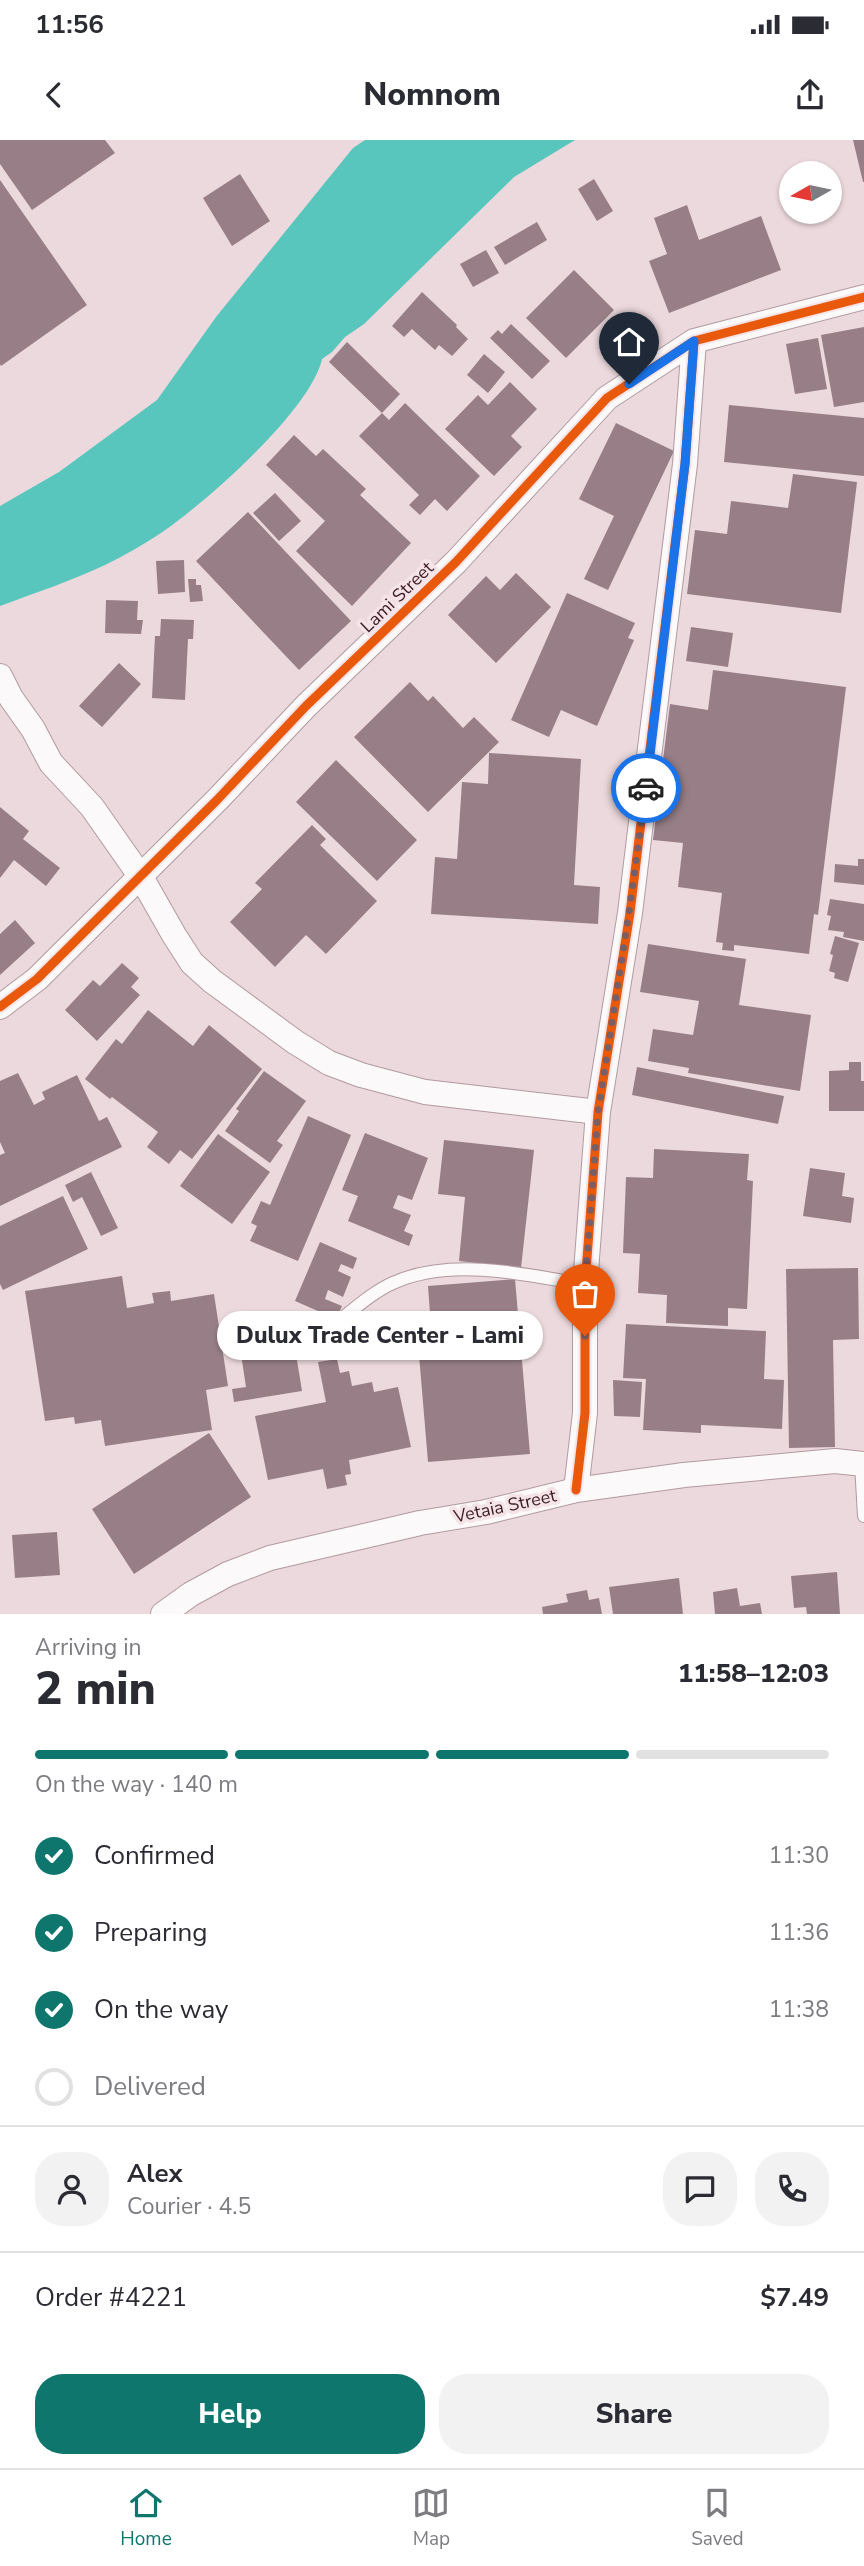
<!DOCTYPE html>
<meta charset="utf-8">
<style>
:root{--surface:#fff;--page:#f2f2f3;--text:#2b2b33;--muted:#7c7c81;--line:#e1e1e2;--accent:#0f766e}
body{margin:0;font-family:"Nunito Sans",sans-serif;background:var(--page);color:var(--text);height:100vh;display:flex;flex-direction:column;font-size:26px;white-space:nowrap}
*{box-sizing:border-box;margin:0}
p{font-size:23px;color:var(--muted)}
.icon{flex:none;width:38px;height:38px;fill:none;stroke:currentColor;stroke-width:2;stroke-linecap:round;stroke-linejoin:round}
.map{position:relative;height:1474px;overflow:hidden}
.side{display:flex;flex-direction:column;background:var(--surface);flex:1}
.side>*{flex:none}
.needle{width:46px;rotate:261deg}
.controls{position:absolute;left:779px;top:21px;display:grid;gap:14px}
.controls a{display:grid;place-items:center;width:63px;height:63px;border-radius:50%;background:var(--surface);box-shadow:0 2px 5px #0004;font-size:35px}
.pin{position:absolute;display:grid;place-items:center;width:60px;height:60px;color:#fff;margin:-72px -30px;border-radius:50% 50% 50% 0;rotate:-45deg;box-shadow:0 0 7px #0007}
.pin .icon{rotate:45deg}
.courier{position:absolute;display:grid;place-items:center;width:70px;height:70px;margin:-35px;border:5px solid #1a73e8;border-radius:50%;background:#fff;color:#222;box-shadow:0 2px 9px #0007}
.bubble{position:absolute;height:49px;border-radius:24px;background:var(--surface);box-shadow:0 2px 5px #0004;font-size:23px;font-weight:800;line-height:49px;text-align:center}
.head em{font-style:normal;font-weight:800}
.head div{display:flex;flex-direction:column-reverse}
.head{display:flex;align-items:center;justify-content:space-between;height:119px;padding:0 35px}
h1{font-size:46px;font-weight:800;line-height:52px}
.bar{display:grid;grid-template-columns:repeat(4,1fr);gap:10px 7px;align-content:center;height:84px;padding:0 35px}
.bar i{height:9px;border-radius:5px;background:var(--line)}
.bar .selected{background:var(--accent)}
.bar p{grid-column:span 4}
.line{display:flex;align-items:center;gap:18px;padding:0 35px;border-top:2px solid var(--line)}
.line div{flex:1}
.round{display:grid;place-items:center;flex:none;width:74px;height:74px;border-radius:28px;background:var(--page)}
ol{padding:0 35px;list-style:none}
li{display:flex;align-items:center;gap:21px;height:77px}
li p{margin-inline-start:auto}
li .icon{padding:7px;border-radius:50%;background:var(--accent);color:#fff;stroke-width:4}
li:last-child{color:var(--muted)}
li i{width:38px;height:38px;border:4px solid var(--line);border-radius:50%}
.cta{display:flex;gap:14px;margin-top:auto;padding:14px 35px}
.cta a{flex:1;height:80px;border-radius:28px;background:var(--accent);color:#fff;font-size:28px;font-weight:800;line-height:80px;text-align:center}
.cta a+a{background:var(--page);color:var(--text)}
.status{display:flex;justify-content:space-between;align-items:center;height:49px;padding:0 35px;background:var(--surface);direction:ltr}
.status svg{height:19px;fill:currentColor}
header{display:flex;justify-content:space-between;align-items:center;height:91px;padding:0 35px;background:var(--surface);font-size:32px;font-weight:800}
.tab-bar{display:flex;justify-content:space-around;align-items:center;height:98px;border-top:2px solid var(--line);background:var(--surface);font-size:19px;color:var(--muted)}
.tab-bar a{display:grid;justify-items:center;gap:4px}
.tab-bar .selected{color:var(--accent)}
.map>svg:first-child{display:block}
.water{fill:#58c6bc}
.building{fill:#987f87}
.lines{fill:none;stroke-linecap:round;stroke-linejoin:round}
.service-casing{stroke:#b19a9f;stroke-width:14}
.minor-casing{stroke:#b19a9f;stroke-width:26}
.service{stroke:#fcf9fa;stroke-width:12}
.minor{stroke:#fcf9fa;stroke-width:24}
.cycleway-casing{stroke:#f5e4e7;stroke-width:13}
.cycleway{stroke:#e8590c;stroke-width:9}
.done{stroke:#795e65;stroke-width:7;stroke-dasharray:0 12.6}
.route{stroke:#1a73e8;stroke-width:9}
.labels{text-anchor:middle;dominant-baseline:central;stroke-width:7;stroke-linejoin:round;paint-order:stroke}
.street-label{font-size:18px;fill:#3b1c24;stroke:#f5e4e7}
</style>
<div class="status"><b>11:56</b><svg viewBox="0 0 49 12"><path d="M0 12V9h3v3zM5 12V6h3v6zM10 12V3h3v9zM15 12V0h3v12zM26 1h20v11H26zM47 4h2v5h-2z"/></svg></div>
<header><svg class="icon" aria-label="back" viewBox="0 0 24 24"><path d="M15 5l-7 7 7 7"/></svg>Nomnom<svg class="icon" aria-label="share" viewBox="0 0 24 24"><path d="M12 15V3M7 8l5-5 5 5M5 13v7h14v-7"/></svg></header>
<div class="map">
<svg width="864" height="1474" viewBox="0 0 864 1474">
<rect width="100%" height="100%" fill="#ecd9dd"/>
<path class="water" d="M 365,0 L 575,0 L 514,37 L 364,184 L 345,197 L 332,212 L 322,219 C 311,270 205,363 161,393 C 143,405 123,416 105,425 C 71,441 35,453 0,466 L 0,366 L 59,332 L 157,260 L 216,177 L 353,8 Z"/>
<path class="building" d="M 0,0 L 105,0 L 115,13 L 32,70 L 0,24 Z
M 853,0 L 864,0 L 864,42 L 863,42 Z
M 240,34 L 270,81 L 232,106 L 203,58 Z
M 594,39 L 613,71 L 597,81 L 578,49 Z
M 0,40 L 87,165 L 1,226 L 0,224 Z
M 687,65 L 699,100 L 761,76 L 781,130 L 669,173 L 649,121 L 667,114 L 654,78 Z
M 537,82 L 547,100 L 505,125 L 494,107 Z
M 486,110 L 499,133 L 473,147 L 460,124 Z
M 574,130 L 614,170 L 566,218 L 526,178 Z
M 422,152 L 457,185 L 456,187 L 468,199 L 452,216 L 439,205 L 435,210 L 412,189 L 404,197 L 392,186 Z
M 511,184 L 550,221 L 532,239 L 490,198 L 498,190 L 502,194 Z
M 864,187 L 864,262 L 834,267 L 821,195 Z
M 818,198 L 827,249 L 795,254 L 786,204 Z
M 347,202 L 400,254 L 382,273 L 329,222 Z
M 484,214 L 505,232 L 488,253 L 467,235 Z
M 510,242 L 537,269 L 511,296 L 522,307 L 494,336 L 445,289 L 478,255 L 488,265 Z
M 405,263 L 480,336 L 447,371 L 435,359 L 420,375 L 409,365 L 419,355 L 359,296 L 382,273 L 389,280 Z
M 729,265 L 864,278 L 864,336 L 724,322 Z
M 616,283 L 674,311 L 608,450 L 584,439 L 614,376 L 579,359 Z
M 294,295 L 316,316 L 323,309 L 366,349 L 360,355 L 411,403 L 352,466 L 296,411 L 325,381 L 266,325 Z
M 793,334 L 857,342 L 841,473 L 687,454 L 695,390 L 727,394 L 731,361 L 788,368 Z
M 275,353 L 301,381 L 279,401 L 253,373 Z
M 248,372 L 351,481 L 299,530 L 196,421 Z
M 184,420 L 185,452 L 158,454 L 156,421 Z
M 516,433 L 551,467 L 496,523 L 448,475 L 486,436 L 500,450 Z
M 188,439 L 196,439 L 196,445 L 201,445 L 203,461 L 190,462 Z
M 567,453 L 635,483 L 628,498 L 634,500 L 597,586 L 561,570 L 549,597 L 511,580 Z
M 106,460 L 138,461 L 137,480 L 143,480 L 141,494 L 105,493 Z
M 161,479 L 194,480 L 193,499 L 188,499 L 185,560 L 152,558 L 155,496 L 160,496 Z
M 691,487 L 733,493 L 728,527 L 686,521 Z
M 119,523 L 141,544 L 102,587 L 79,566 Z
M 713,530 L 846,547 L 818,775 L 814,774 L 809,814 L 734,805 L 734,811 L 722,810 L 723,803 L 716,802 L 722,753 L 678,747 L 683,703 L 653,700 L 670,564 L 708,570 Z
M 410,542 L 428,561 L 433,556 L 463,588 L 474,577 L 499,602 L 428,672 L 354,597 Z
M 489,613 L 581,619 L 574,745 L 600,747 L 598,784 L 431,774 L 435,717 L 457,719 L 462,642 L 488,644 Z
M 336,620 L 417,700 L 377,741 L 296,662 Z
M 0,667 L 29,691 L 23,699 L 60,728 L 46,746 L 14,720 L 0,738 Z
M 312,685 L 326,699 L 320,705 L 377,761 L 326,814 L 306,795 L 275,827 L 230,782 L 262,749 L 255,743 Z
M 858,719 L 864,719 L 864,745 L 834,742 L 835,724 L 858,726 Z
M 830,759 L 864,764 L 864,801 L 843,797 L 844,792 L 828,790 L 831,776 L 827,775 Z
M 15,780 L 35,803 L 0,835 L 0,794 Z
M 835,796 L 859,803 L 848,842 L 834,838 L 835,833 L 829,831 L 833,815 L 830,814 Z
M 648,804 L 746,819 L 739,865 L 811,875 L 800,951 L 688,933 L 689,928 L 648,921 L 653,889 L 693,895 L 699,861 L 640,852 Z
M 122,823 L 139,838 L 131,847 L 140,855 L 97,901 L 65,870 L 93,840 L 100,846 Z
M 148,870 L 193,906 L 209,885 L 262,929 L 192,1019 L 180,1010 L 169,1024 L 147,1007 L 158,992 L 112,957 L 110,959 L 85,939 L 116,899 L 122,904 Z
M 849,922 L 861,922 L 861,941 L 864,941 L 864,971 L 829,971 L 829,931 L 849,930 Z
M 637,927 L 784,956 L 778,984 L 632,955 Z
M 264,931 L 306,961 L 277,1001 L 283,1005 L 270,1023 L 225,991 L 239,971 L 236,969 Z
M 18,933 L 34,965 L 45,959 L 42,952 L 77,935 L 99,981 L 107,977 L 122,1007 L 0,1066 L 0,1015 L 5,1013 L 0,1002 L 0,941 Z
M 308,976 L 351,995 L 298,1121 L 250,1101 L 257,1086 L 251,1083 L 261,1061 L 270,1065 Z
M 365,993 L 428,1018 L 412,1060 L 398,1055 L 393,1068 L 411,1075 L 404,1091 L 413,1095 L 409,1106 L 348,1081 L 358,1056 L 342,1050 Z
M 218,994 L 270,1032 L 232,1084 L 180,1046 Z
M 444,1000 L 534,1010 L 521,1128 L 459,1121 L 465,1057 L 438,1054 Z
M 654,1009 L 749,1014 L 747,1040 L 753,1041 L 747,1169 L 728,1168 L 728,1186 L 666,1183 L 667,1155 L 638,1153 L 640,1114 L 623,1113 L 626,1037 L 653,1038 Z
M 810,1028 L 845,1033 L 842,1056 L 854,1058 L 851,1083 L 803,1076 Z
M 91,1032 L 118,1088 L 101,1096 L 82,1057 L 73,1062 L 65,1045 Z
M 63,1056 L 88,1109 L 3,1150 L 0,1144 L 0,1086 Z
M 320,1102 L 357,1118 L 353,1129 L 341,1124 L 338,1131 L 351,1137 L 343,1157 L 328,1150 L 325,1159 L 342,1166 L 336,1179 L 295,1161 Z
M 858,1128 L 859,1199 L 833,1200 L 835,1307 L 789,1308 L 786,1129 Z
M 122,1136 L 127,1168 L 154,1163 L 152,1153 L 170,1151 L 171,1161 L 214,1154 L 228,1246 L 206,1250 L 212,1290 L 105,1306 L 101,1280 L 75,1284 L 74,1277 L 45,1281 L 25,1151 Z
M 515,1139 L 530,1314 L 428,1322 L 418,1203 L 432,1201 L 428,1146 Z
M 306,1178 L 312,1217 L 297,1220 L 302,1251 L 234,1262 L 232,1249 L 246,1247 L 237,1188 Z
M 626,1184 L 766,1191 L 764,1239 L 784,1240 L 782,1289 L 701,1285 L 701,1293 L 643,1290 L 646,1239 L 623,1238 Z
M 337,1219 L 340,1233 L 349,1231 L 352,1246 L 372,1242 L 374,1252 L 398,1247 L 411,1307 L 349,1320 L 351,1334 L 345,1335 L 347,1345 L 327,1349 L 323,1329 L 268,1340 L 255,1276 L 326,1262 L 318,1222 Z
M 613,1240 L 642,1242 L 640,1277 L 614,1276 Z
M 209,1293 L 251,1357 L 134,1434 L 92,1369 Z
M 57,1392 L 60,1435 L 15,1438 L 12,1395 Z
M 837,1432 L 840,1474 L 807,1474 L 806,1467 L 794,1468 L 791,1436 Z
M 679,1438 L 683,1474 L 613,1474 L 609,1447 Z
M 737,1448 L 740,1466 L 760,1463 L 762,1474 L 715,1474 L 713,1452 Z
M 587,1450 L 589,1460 L 599,1458 L 602,1474 L 543,1474 L 542,1467 L 568,1462 L 566,1454 Z"/>
<g class="lines">
<g class="service-casing">
<path id="service" d="M 327,1190 C 348,1175 370,1153 393,1143 C 450,1117 526,1134 585,1145
M 861,1324 L 864,1376"/>
</g>
<g class="minor-casing">
<path id="minor" d="M 0,536 L 11,558 L 33,589 L 51,623 L 92,667 L 141,737 L 174,795 L 192,823 L 212,841 L 295,902 L 329,923 L 361,935 L 425,952 L 598,972
M 0,867 L 37,839 L 217,660 L 306,566 L 456,422 L 607,258 L 694,201 L 864,157
M 576,1350 L 585,1273 L 585,1145 L 598,972 L 630,773 L 646,641 L 685,324 L 694,201
M 163,1474 L 191,1454 L 228,1434 L 270,1418 L 420,1383 L 486,1372 L 576,1350 L 684,1335 L 835,1321 L 864,1324"/>
</g>
<use href="#service" class="service"/>
<use href="#minor" class="minor"/>
<g class="cycleway-casing">
<path id="cycleway" d="M 0,867 L 37,839 L 217,660 L 306,566 L 456,422 L 607,258 L 694,201 L 864,157
M 576,1350 L 585,1273 L 585,1145 L 598,972 L 630,773 L 646,641 L 685,324 L 694,201"/>
</g>
<use href="#cycleway" class="cycleway"/>
</g>
<g class="lines">
<path class="done" d="M 585,1196 L 585,1145 L 598,972 L 629,772 L 646,648"/>
<path class="route" d="M 629,244 L 694,201 L 685,324 L 646,648"/>
</g>
<g class="labels">
<g class="street-label">
<text transform="translate(397 457) rotate(-44)">Lami Street</text>
<text transform="translate(505 1366) rotate(-12)">Vetaia Street</text>
</g>
</g>
</svg>
<div class="controls">
<a><svg class="needle" viewBox="-14 -14 28 28"><path d="M0-13l5 13h-10z" fill="#e53935"/><path d="M0 13l5-13h-10z" fill="#7c7c81"/></svg></a>
</div>
<div class="pin" style="left:585px;top:1196px;background:#ea580c"><svg class="icon" aria-label="bag" viewBox="0 0 24 24"><path d="M5 8h14l-1 12H6zM9 8a3 3 0 0 1 6 0"/></svg></div>
<div class="pin" style="left:629px;top:244px;background:#1f2937"><svg class="icon" aria-label="home" viewBox="0 0 24 24"><path d="M3 11l9-7 9 7M6 9v11h12V9"/></svg></div>
<div class="courier" style="left:646px;top:648px"><svg class="icon" aria-label="car" viewBox="0 0 24 24"><path d="M5 17H2v-5l4-1 3-4h7l3 4 3 1v5h-3M9 17h6M6 11h13"/><circle cx="7" cy="17" r="2"/><circle cx="17" cy="17" r="2"/></svg></div>
<div class="bubble" style="left:217px;top:1171px;width:326px">Dulux Trade Center - Lami</div>
</div>
<section class="side">
<div class="head"><div><h1>2 min</h1><p>Arriving in</p></div><em>11:58–12:03</em></div>
<div class="bar"><i class="selected"></i><i class="selected"></i><i class="selected"></i><i></i><p>On the way · 140 m</p></div>
<ol>
<li><svg class="icon" aria-label="check" viewBox="0 0 24 24"><path d="M5 12l5 5 9-10"/></svg>Confirmed<p>11:30</p></li>
<li><svg class="icon" aria-label="check" viewBox="0 0 24 24"><path d="M5 12l5 5 9-10"/></svg>Preparing<p>11:36</p></li>
<li><svg class="icon" aria-label="check" viewBox="0 0 24 24"><path d="M5 12l5 5 9-10"/></svg>On the way<p>11:38</p></li>
<li><i></i>Delivered</li>
</ol>
<div class="line" style="height:126px"><a class="round"><svg class="icon" aria-label="person" viewBox="0 0 24 24"><circle cx="12" cy="8" r="4"/><path d="M4 21q1-7 8-7t8 7"/></svg></a><div><b>Alex</b><p>Courier · 4.5</p></div><a class="round"><svg class="icon" aria-label="chat" viewBox="0 0 24 24"><path d="M4 5h16v11H9l-5 4z"/></svg></a><a class="round"><svg class="icon" aria-label="phone" viewBox="0 0 24 24"><path d="M5 4h4l2 5-3 2q2 4 5 5l2-3 5 2v4C11 20 4 13 5 4z"/></svg></a></div>
<div class="line" style="height:91px"><div>Order #4221</div><b>$7.49</b></div>
<div class="cta"><a>Help</a><a>Share</a></div>
</section>
<nav class="tab-bar">
<a class="selected"><svg class="icon" aria-label="home" viewBox="0 0 24 24"><path d="M3 11l9-7 9 7M6 9v11h12V9"/></svg>Home</a>
<a><svg class="icon" aria-label="map" viewBox="0 0 24 24"><path d="M3 6l6-2 6 2 6-2v14l-6 2-6-2-6 2zM9 4v14M15 6v14"/></svg>Map</a>
<a><svg class="icon" aria-label="saved" viewBox="0 0 24 24"><path d="M7 4h10v16l-5-4-5 4z"/></svg>Saved</a>
</nav>
